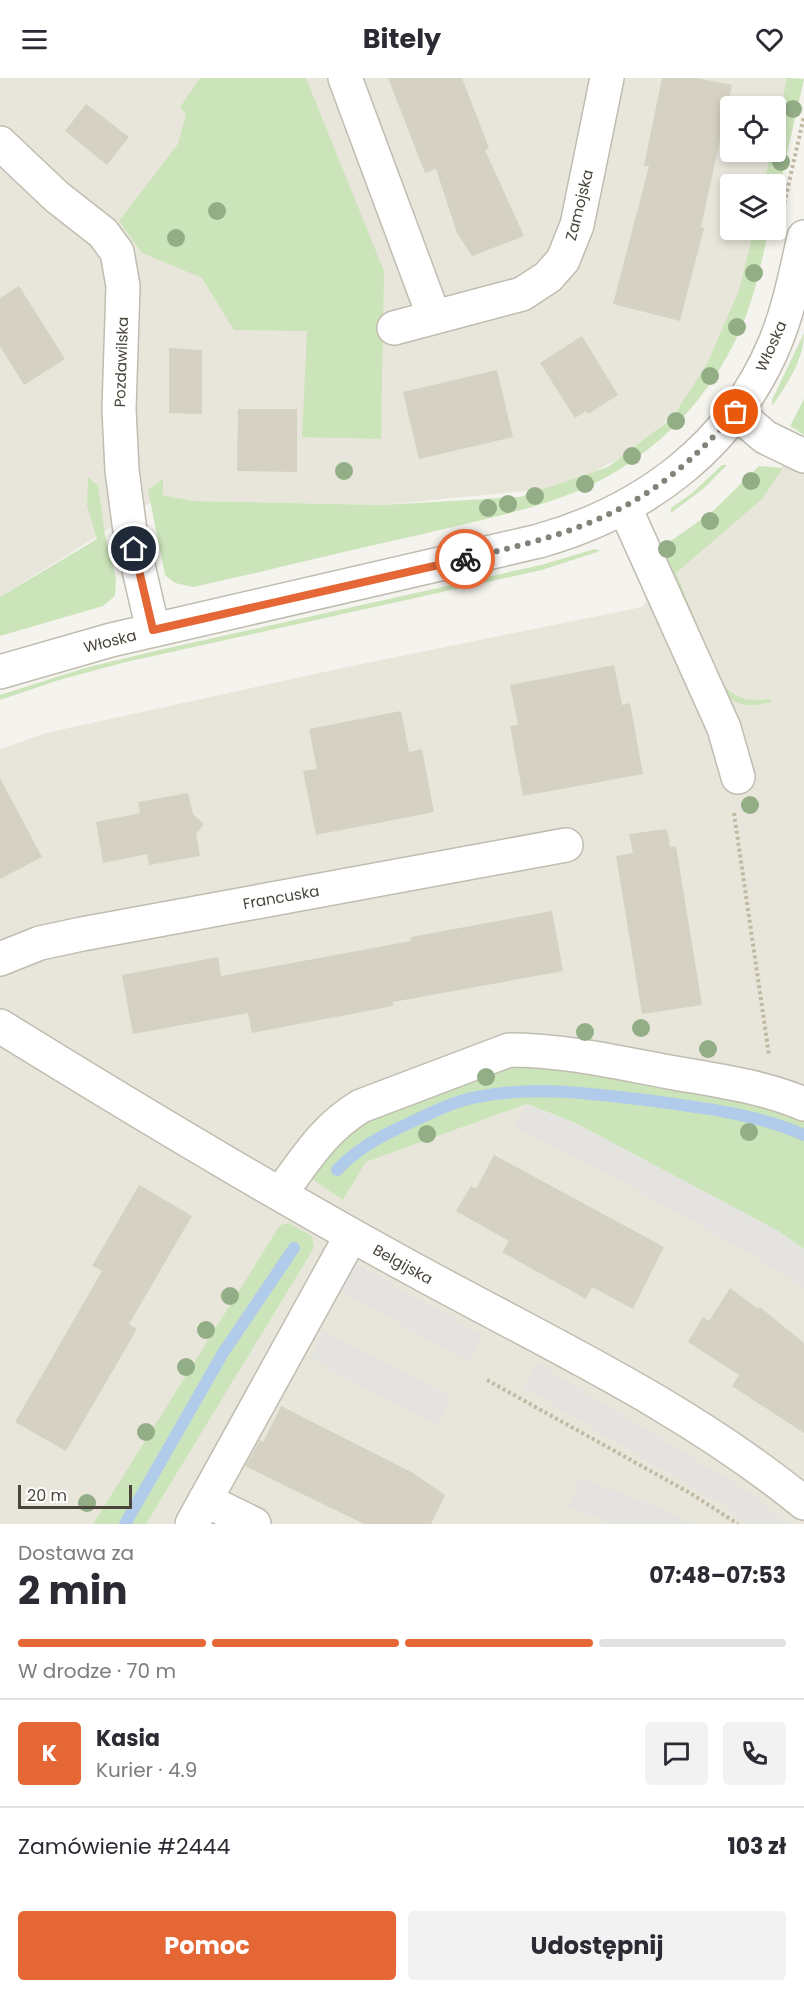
<!DOCTYPE html>
<html lang="pl">
<meta charset="utf-8">
<style>
:root{--surface:#fff;--page:#f2f2f3;--text:#2b2b33;--muted:#7c7c81;--line:#e1e1e2;--accent:#e46735}
body{margin:0;font-family:Poppins,sans-serif;background:var(--page);color:var(--text);height:100vh;display:flex;flex-direction:column;font-size:22px;white-space:nowrap}
*{box-sizing:border-box;margin:0}
p{font-size:20px;color:var(--muted)}
.icon{flex:none;width:33px;height:33px;fill:none;stroke:currentColor;stroke-width:2;stroke-linecap:round;stroke-linejoin:round}
.map{position:relative;height:1446px;overflow:hidden}
.side{display:flex;flex-direction:column;background:var(--surface);flex:1}
.side>*{flex:none}
.fabs{position:absolute;left:720px;top:18px;display:grid;gap:12px}
.fabs a{display:grid;place-items:center;width:66px;height:66px;border-radius:6px;background:var(--surface);box-shadow:0 3px 9px #0003;font-size:30px}
.scale{position:absolute;left:18px;bottom:15px;width:114px;box-sizing:border-box;padding-left:6px;border:3px solid #49453b;border-top:0;font-size:16px;line-height:21px;white-space:nowrap;color:#49453b;-webkit-text-stroke:4px #fff;paint-order:stroke}
.pin{position:absolute;display:grid;place-items:center;width:51px;height:51px;color:#fff;margin:-26px;border:3px solid #fff;border-radius:50%;box-shadow:0 2px 6px #0007}
.courier{position:absolute;display:grid;place-items:center;width:60px;height:60px;margin:-30px;border:4px solid #e46735;border-radius:50%;background:#fff;color:#222;box-shadow:0 2px 8px #0007}
.head em{font-style:normal;font-weight:700}
.head div{display:flex;flex-direction:column-reverse}
.head{display:flex;align-items:center;justify-content:space-between;height:102px;padding:0 18px}
h1{font-size:39px;font-weight:700;line-height:45px}
.bar{display:grid;grid-template-columns:repeat(4,1fr);gap:9px 6px;align-content:center;height:72px;padding:0 18px}
.bar i{height:8px;border-radius:4px;background:var(--line)}
.bar .on{background:var(--accent)}
.bar p{grid-column:span 4}
.line{display:flex;align-items:center;gap:15px;padding:0 18px;border-top:2px solid var(--line)}
.line div{flex:1}
.round{display:grid;place-items:center;flex:none;width:63px;height:63px;border-radius:6px;background:var(--page)}
.primary-button{display:flex;gap:12px;margin-top:auto;padding:12px 18px}
.primary-button a{flex:1;height:69px;border-radius:6px;background:var(--accent);color:#fff;font-size:24px;font-weight:700;line-height:69px;text-align:center}
.primary-button a+a{background:var(--page);color:var(--text)}
header{display:flex;justify-content:space-between;align-items:center;height:78px;padding:0 18px;background:var(--surface);font-size:27px;font-weight:700}
.map>svg:first-child{display:block}
.residential{fill:#e8e6db}
.green{fill:#cce4ba}
.parking{fill:#e4e3e0}
.lines{fill:none;stroke-linecap:round;stroke-linejoin:round}
.stream{stroke:#b1cbea;stroke-width:12}
.building{fill:#d5d1c3}
.minor-casing{stroke:#c0bcb0;stroke-width:36}
.path{stroke:#c0b9a3;stroke-width:4;stroke-dasharray:3 3;stroke-linecap:butt}
.minor{stroke:#fff;stroke-width:33}
.tree{fill:#93ae87}
.done{stroke:#858279;stroke-width:6;stroke-dasharray:0 10.8}
.route{stroke:#e46735;stroke-width:8}
.labels{text-anchor:middle;dominant-baseline:central;stroke-width:4.5;stroke-linejoin:round;paint-order:stroke}
.street-label{font-size:15px;fill:#49453b;stroke:#fff}
</style>
<header><svg class="icon" aria-label="menu" viewBox="0 0 24 24"><path d="M4 6h16M4 12h16M4 18h16"/></svg>Bitely<svg class="icon" aria-label="heart" viewBox="0 0 24 24"><path d="M12 20l-8-8c-3-5 5-10 8-4 3-6 11-1 8 4z"/></svg></header>
<div class="map">
<svg width="804" height="1446" viewBox="0 0 804 1446">
<rect width="100%" height="100%" fill="#f5f3ed"/>
<path class="residential" d="M 0,0 L 788,0 L 776,61 L 776,28 L 730,28 L 730,74 L 773,74 L 766,106 L 730,106 L 730,152 L 757,152 L 739,238 L 694,314 L 640,369 L 566,409 L 382,427 L 193,423 L 163,417 L 0,519 Z
M 804,358 L 804,1033 L 513,979 L 342,1048 L 343,1122 L 366,1084 L 527,1026 L 804,1171 L 804,1446 L 146,1446 L 314,1170 L 288,1145 L 280,1147 L 93,1446 L 0,1446 L 0,671 L 46,655 L 342,590 L 642,529 L 673,490 L 781,389 Z"/>
<path class="green" d="M 200,0 L 306,0 L 384,193 L 381,361 L 302,359 L 307,253 L 234,252 L 202,200 L 142,175 L 119,143 L 178,66 L 186,36 L 180,29 Z
M 787,0 L 804,1 L 776,124 L 776,106 L 764,106 L 771,74 L 776,74 L 776,53 Z
M 754,152 L 769,152 C 762,179 757,208 747,235 C 718,314 657,379 580,412 C 530,433 476,443 423,456 C 346,473 270,492 193,509 L 175,505 L 165,497 L 148,412 L 163,401 L 163,417 L 193,423 L 382,427 L 520,419 L 608,389 L 672,340 L 707,286 L 739,212 Z
M 804,255 C 804,281 787,307 772,328 L 772,322 Z
M 804,321 L 804,357 L 790,348 Z
M 722,387 L 727,387 L 703,411 L 671,435 L 671,430 L 691,416 Z
M 759,388 L 783,390 L 762,421 L 676,495 L 720,603 C 734,621 748,624 770,621 L 771,624 C 756,627 744,630 731,621 C 705,603 674,502 661,470 L 713,433 Z
M 88,399 L 98,408 L 105,457 L 116,500 L 115,518 L 103,528 L 0,558 L 0,519 L 97,461 L 87,428 Z
M 595,471 L 600,473 L 542,492 L 126,584 L 59,602 L 0,622 L 0,617 L 85,590 L 155,573 L 541,487 Z
M 513,979 L 804,1033 L 804,1171 L 778,1153 L 575,1045 L 527,1026 L 366,1084 L 343,1122 L 309,1099 L 341,1048 Z
M 288,1145 L 312,1158 L 314,1170 L 146,1446 L 93,1446 L 280,1147 Z"/>
<path class="parking" d="M 527,1026 L 575,1045 L 778,1153 L 804,1171 L 804,1210 L 756,1179 L 583,1082 L 513,1048 Z
M 356,1186 L 483,1257 L 468,1284 L 341,1213 Z
M 323,1252 L 452,1320 L 437,1347 L 309,1280 Z
M 535,1284 L 754,1417 L 787,1446 L 747,1446 L 728,1430 L 523,1309 Z
M 580,1400 L 653,1427 L 692,1446 L 611,1446 L 569,1428 Z"/>
<g class="lines">
<path class="stream" d="M 337,1092 C 357,1071 379,1059 405,1047 C 427,1037 453,1023 477,1019 C 536,1007 594,1016 653,1023 C 705,1030 756,1036 804,1057
M 125,1446 L 223,1275 L 294,1170"/>
</g>
<path class="building" d="M 388,0 L 462,0 L 489,70 L 485,72 L 524,158 L 472,178 L 457,155 L 436,91 L 425,95 Z
M 662,0 L 697,0 L 732,7 L 701,149 L 704,150 L 680,243 L 613,226 L 649,88 L 644,88 Z
M 86,26 L 129,59 L 107,87 L 65,53 Z
M 19,208 L 65,281 L 24,307 L 0,268 L 0,220 Z
M 582,258 L 618,317 L 588,336 L 586,333 L 575,340 L 540,285 Z
M 169,270 L 202,272 L 202,336 L 169,335 Z
M 497,292 L 513,359 L 419,381 L 403,314 Z
M 238,331 L 297,331 L 297,394 L 237,393 Z
M 614,587 L 622,627 L 630,625 L 643,696 L 523,718 L 510,648 L 518,647 L 510,607 Z
M 401,633 L 409,674 L 422,671 L 434,734 L 316,757 L 303,693 L 317,691 L 309,651 Z
M 0,700 L 42,779 L 0,801 Z
M 188,715 L 193,736 L 204,746 L 196,756 L 200,778 L 149,787 L 147,776 L 103,785 L 96,744 L 140,735 L 138,724 Z
M 667,751 L 670,769 L 676,768 L 702,927 L 642,936 L 616,778 L 633,775 L 629,756 Z
M 552,833 L 563,893 L 393,924 L 393,928 L 252,955 L 248,935 L 133,956 L 122,897 L 218,879 L 221,898 L 411,863 L 411,859 Z
M 494,1077 L 664,1169 L 633,1231 L 592,1209 L 586,1221 L 502,1174 L 509,1163 L 456,1133 L 471,1108 L 476,1111 Z
M 139,1107 L 192,1138 L 129,1246 L 137,1251 L 66,1373 L 15,1344 L 102,1193 L 92,1188 Z
M 730,1210 L 758,1231 L 760,1229 L 804,1265 L 804,1355 L 732,1308 L 739,1297 L 688,1264 L 703,1239 L 709,1243 Z
M 281,1328 L 413,1395 L 445,1417 L 431,1446 L 364,1446 L 245,1388 L 260,1362 L 263,1364 Z"/>
<g class="lines">
<g class="minor-casing">
<path id="minor" d="M 345,0 L 434,239
M 0,65 L 57,119 L 103,155 L 117,174 L 123,208 L 119,331 L 122,392 L 130,453 L 153,552
M 394,250 L 522,216 L 548,199 L 563,182 L 577,147 L 607,0
M 736,334 L 765,359 L 804,378
M 625,430 L 724,650 L 738,699
M 0,594 L 111,562 L 539,463 C 645,433 732,368 775,265 C 789,231 796,195 804,159
M 0,881 L 40,865 L 82,856 L 566,767
M 0,948 C 139,1034 278,1118 422,1196 C 552,1267 688,1330 804,1425
M 280,1116 C 305,1082 324,1050 361,1028 L 509,972 C 563,972 616,984 669,994 C 714,1002 762,1008 804,1026
M 205,1422 L 254,1446
M 192,1446 L 351,1158"/>
</g>
<path class="path" d="M 783,131 L 804,38
M 734,735 L 769,977
M 487,1302 L 690,1415 L 738,1446"/>
<use href="#minor" class="minor"/>
</g>
<g class="tree">
<circle cx="793" cy="31" r="9"/>
<circle cx="781" cy="84" r="9"/>
<circle cx="217" cy="133" r="9"/>
<circle cx="176" cy="160" r="9"/>
<circle cx="754" cy="195" r="9"/>
<circle cx="737" cy="249" r="9"/>
<circle cx="710" cy="298" r="9"/>
<circle cx="676" cy="343" r="9"/>
<circle cx="632" cy="378" r="9"/>
<circle cx="344" cy="393" r="9"/>
<circle cx="751" cy="403" r="9"/>
<circle cx="585" cy="406" r="9"/>
<circle cx="535" cy="418" r="9"/>
<circle cx="508" cy="426" r="9"/>
<circle cx="488" cy="430" r="9"/>
<circle cx="710" cy="443" r="9"/>
<circle cx="667" cy="471" r="9"/>
<circle cx="750" cy="727" r="9"/>
<circle cx="641" cy="950" r="9"/>
<circle cx="585" cy="954" r="9"/>
<circle cx="708" cy="971" r="9"/>
<circle cx="486" cy="999" r="9"/>
<circle cx="749" cy="1054" r="9"/>
<circle cx="427" cy="1056" r="9"/>
<circle cx="230" cy="1218" r="9"/>
<circle cx="206" cy="1252" r="9"/>
<circle cx="186" cy="1289" r="9"/>
<circle cx="146" cy="1354" r="9"/>
<circle cx="87" cy="1425" r="9"/>
</g>
<g class="lines">
<path class="done" d="M 465,481 C 588,452 651,432 736,334"/>
<path class="route" d="M 134,471 L 153,552 L 465,481"/>
</g>
<g class="labels">
<g class="street-label">
<text transform="translate(579 127) rotate(-76)">Zamojska</text>
<text transform="translate(771 268) rotate(-66)">Włoska</text>
<text transform="translate(121 284) rotate(-88)">Pozdawilska</text>
<text transform="translate(110 563) rotate(-14)">Włoska</text>
<text transform="translate(281 819) rotate(-10)">Francuska</text>
<text transform="translate(403 1186) rotate(29)">Belgijska</text>
</g>
</g>
</svg>
<div class="fabs">
<a><svg class="icon" aria-label="locate" viewBox="0 0 24 24"><circle cx="12" cy="12" r="6"/><path d="M12 2v4M12 18v4M2 12h4M18 12h4"/></svg></a>
<a><svg class="icon" aria-label="layers" viewBox="0 0 24 24"><path d="M12 4l9 5-9 5-9-5zM3 14l9 5 9-5"/></svg></a>
</div>
<div class="scale">20 m</div>
<div class="pin" style="left:736px;top:334px;background:#ea580c"><svg class="icon" aria-label="bag" viewBox="0 0 24 24"><path d="M5 8h14l-1 12H6zM9 8a3 3 0 0 1 6 0"/></svg></div>
<div class="pin" style="left:134px;top:471px;background:#1f2937"><svg class="icon" aria-label="home" viewBox="0 0 24 24"><path d="M3 11l9-7 9 7M6 9v11h12V9"/></svg></div>
<div class="courier" style="left:465px;top:481px"><svg class="icon" aria-label="bike" viewBox="0 0 24 24"><circle cx="6" cy="16" r="4"/><circle cx="18" cy="16" r="4"/><path d="M6 16l4-8h5l3 8M10 8l3 8H6M13 5h3"/></svg></div>
</div>
<section class="side">
<div class="head"><div><h1>2 min</h1><p>Dostawa za</p></div><em>07:48–07:53</em></div>
<div class="bar"><i class="on"></i><i class="on"></i><i class="on"></i><i></i><p>W drodze · 70 m</p></div>
<div class="line" style="height:108px"><b class="round" style="background:var(--accent);color:#fff">K</b><div><b>Kasia</b><p>Kurier · 4.9</p></div><a class="round"><svg class="icon" aria-label="chat" viewBox="0 0 24 24"><path d="M4 5h16v11H9l-5 4z"/></svg></a><a class="round"><svg class="icon" aria-label="phone" viewBox="0 0 24 24"><path d="M5 4h4l2 5-3 2q2 4 5 5l2-3 5 2v4C11 20 4 13 5 4z"/></svg></a></div>
<div class="line" style="height:78px"><div>Zamówienie #2444</div><b>103 zł</b></div>
<div class="primary-button"><a>Pomoc</a><a>Udostępnij</a></div>
</section>
